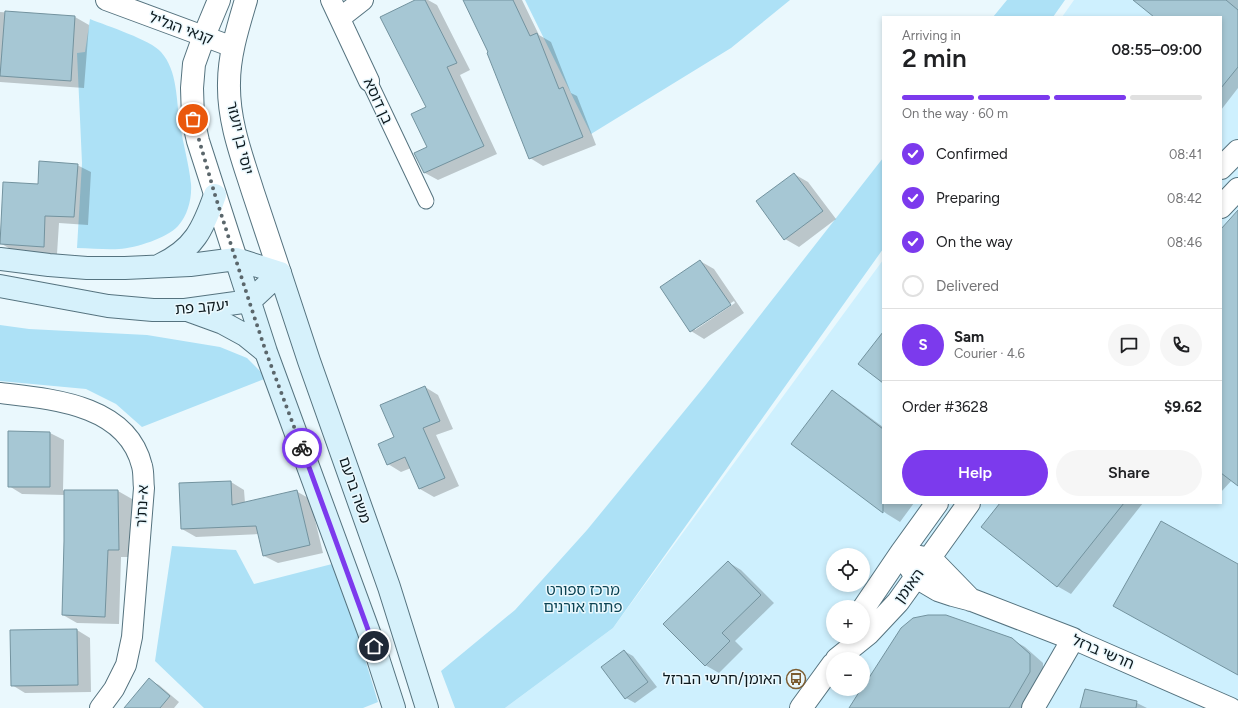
<!DOCTYPE html>
<meta charset="utf-8">
<style>
:root{--surface:#fff;--page:#f6f6f6;--text:#202124;--muted:#757577;--line:#e0e0e0;--accent:#7c3aed}
body{margin:0;font-family:Figtree,"Noto Sans Hebrew",sans-serif;background:var(--page);color:var(--text);height:100vh;display:flex;flex-direction:column;font-size:15px;white-space:nowrap}
*{box-sizing:border-box;margin:0}
p{font-size:13px;color:var(--muted)}
.icon{flex:none;width:22px;height:22px;fill:none;stroke:currentColor;stroke-width:2;stroke-linecap:round;stroke-linejoin:round}
.map{position:relative;flex:1;overflow:hidden}
.drawer{position:absolute;left:882px;top:16px;width:340px;height:488px;display:flex;flex-direction:column;background:var(--surface);border-radius:0px;box-shadow:0 2px 6px #0003}
.drawer>*{flex:none}
.controls{position:absolute;left:826px;top:548px;display:grid;gap:8px}
.controls a{display:grid;place-items:center;width:44px;height:44px;border-radius:50%;background:var(--surface);box-shadow:0 2px 6px #0003;font-size:20px}
.pin{position:absolute;display:grid;place-items:center;width:34px;height:34px;color:#fff;margin:-17px;border:2px solid #fff;border-radius:50%;box-shadow:0 1px 4px #0007}
.courier{position:absolute;display:grid;place-items:center;width:40px;height:40px;margin:-20px;border:3px solid #7c3aed;border-radius:50%;background:#fff;color:#222;box-shadow:0 1px 5px #0007}
.overview em{font-style:normal;font-weight:600}
.overview div{display:flex;flex-direction:column-reverse}
.overview{display:flex;align-items:center;justify-content:space-between;height:68px;padding:0 20px}
h1{font-size:26px;font-weight:600;line-height:30px}
.bar{display:grid;grid-template-columns:repeat(4,1fr);gap:6px 4px;align-content:center;height:48px;padding:0 20px}
.bar i{height:5px;border-radius:3px;background:var(--line)}
.bar .on{background:var(--accent)}
.bar p{grid-column:span 4}
.line{display:flex;align-items:center;gap:10px;padding:0 20px;border-top:1px solid var(--line)}
.line div{flex:1}
.round{display:grid;place-items:center;flex:none;width:42px;height:42px;border-radius:21px;background:var(--page)}
ol{padding:0 20px;list-style:none}
li{display:flex;align-items:center;gap:12px;height:44px}
li p{margin-inline-start:auto}
li .icon{padding:4px;border-radius:50%;background:var(--accent);color:#fff;stroke-width:4}
li:last-child{color:var(--muted)}
li i{width:22px;height:22px;border:2px solid var(--line);border-radius:50%}
.cta{display:flex;gap:8px;margin-top:auto;padding:8px 20px}
.cta a{flex:1;height:46px;border-radius:24px;background:var(--accent);color:#fff;font-size:16px;font-weight:600;line-height:46px;text-align:center}
.cta a+a{background:var(--page);color:var(--text)}
.map>svg:first-child{display:block}
.built{fill:#cef0fe;fill-rule:evenodd}
.green{fill:#ade1f6}
.shadow{fill:#0003;fill-rule:evenodd}
.building{fill:#a6c7d4;stroke:#73939f}
.lines{fill:none;stroke-linecap:round;stroke-linejoin:round}
.pedestrian-casing{stroke:#55737f;stroke-width:17}
.minor-casing{stroke:#55737f;stroke-width:22}
.tertiary-casing{stroke:#55737f;stroke-width:24}
.secondary-casing{stroke:#55737f;stroke-width:24}
.pedestrian{stroke:#fff;stroke-width:15}
.minor{stroke:#fff;stroke-width:20}
.tertiary{stroke:#fff;stroke-width:22}
.secondary{stroke:#d6f1fb;stroke-width:22}
.done{stroke:#5a666b;stroke-width:4;stroke-dasharray:0 7.2}
.route{stroke:#7c3aed;stroke-width:5}
.labels{text-anchor:middle;dominant-baseline:central;stroke-width:3;stroke-linejoin:round;paint-order:stroke}
.street-label{font-size:15px;fill:#0c181d;stroke:#eaf8fd}
.park-label{font-size:15px;fill:#0a4253;stroke:#eaf8fd}
.poi-label{font-size:15px;fill:#0c181d;stroke:#eaf8fd;text-anchor:end}
</style>
<div class="map">
<svg width="1238" height="708" viewBox="0 0 1238 708">
<rect width="100%" height="100%" fill="#eaf8fd"/>
<path class="built" d="M 1074,0 L 1238,0 L 1238,708 L 505,708 L 613,628 L 883,260 L 883,503 L 1221,503 L 1221,17 L 1062,17 ZM 833,555 L 863,555 L 863,585 L 833,585 ZM 833,607 L 863,607 L 863,637 L 833,637 ZM 833,659 L 863,659 L 863,689 L 833,689 Z"/>
<path class="green" d="M 525,0 L 790,0 L 731,48 L 591,134 Z
M 1007,0 L 1065,0 L 1053,17 L 993,17 Z
M 90,19 C 107,26 151,40 161,52 C 178,71 176,100 180,124 C 183,144 189,164 191,184 C 192,198 188,215 178,226 C 167,238 136,248 119,249 C 106,250 91,248 77,248 L 82,163 L 77,53 L 85,52 Z
M 883,158 L 883,249 L 613,628 L 505,708 L 455,708 L 441,671 L 515,610 L 587,530 L 704,387 Z
M 0,325 L 29,329 L 147,335 L 220,347 L 247,358 L 267,378 L 142,427 L 116,404 L 86,389 L 0,381 Z
M 172,546 L 236,550 L 254,584 L 336,563 L 378,702 L 363,708 L 204,708 L 155,661 Z"/>
<path class="shadow" d="M 417,0 L 428,0 L 437,5 L 470,70 L 460,75 L 497,154 L 438,180 L 425,173 L 428,148 L 427,107 Z
M 464,0 L 522,0 L 539,35 L 551,42 L 571,93 L 577,96 L 596,145 L 543,166 L 530,158 L 482,37 Z
M 1134,0 L 1238,0 L 1238,88 L 1221,110 L 1221,17 L 1155,17 Z
M 0,12 L 75,17 L 89,25 L 84,88 L 0,82 Z
M 77,165 L 91,172 L 88,225 L 59,223 L 57,254 L 14,251 L 0,243 L 39,185 Z
M 794,174 L 808,182 L 836,219 L 799,247 L 785,239 Z
M 1238,211 L 1238,484 L 1232,480 L 1221,492 L 1221,230 Z
M 700,261 L 714,269 L 744,313 L 704,339 L 691,331 ZM 734,301 L 735,303 L 695,330 L 695,327 Z
M 425,387 L 438,395 L 453,429 L 436,435 L 459,486 L 434,497 L 420,489 L 411,468 L 401,472 L 388,464 L 396,438 Z
M 832,392 L 845,399 L 883,427 L 883,503 L 914,503 L 900,522 L 887,514 L 793,444 Z
M 50,433 L 64,440 L 63,491 L 118,491 L 132,499 L 132,557 L 121,557 L 119,624 L 77,623 L 63,615 L 65,495 L 22,494 L 9,486 Z
M 231,482 L 244,490 L 245,503 L 296,491 L 310,499 L 323,553 L 278,563 L 264,556 L 259,534 L 196,537 L 182,529 Z
M 1001,503 L 1143,503 L 1071,594 L 1057,586 Z
M 728,562 L 741,570 L 774,603 L 735,641 L 743,649 L 719,673 L 705,665 Z
M 77,630 L 90,638 L 91,692 L 25,693 L 12,685 Z
M 1011,639 L 1025,647 L 1043,663 L 1043,680 L 1027,708 L 850,708 L 863,689 Z
M 624,651 L 633,656 L 657,687 L 635,703 L 626,698 Z
M 149,680 L 159,685 L 179,702 L 174,708 L 125,708 Z
M 1085,690 L 1137,703 L 1147,708 L 1081,708 Z"/>
<path class="building" d="M 415,0 L 425,0 L 457,63 L 447,67 L 484,146 L 424,173 L 414,153 L 427,147 L 411,114 L 426,107 L 380,17 Z
M 463,0 L 513,0 L 530,36 L 537,33 L 559,89 L 563,87 L 583,137 L 529,159 L 487,53 L 488,52 Z
M 1133,0 L 1226,0 L 1238,10 L 1238,67 L 1221,88 L 1221,17 L 1154,17 Z
M 5,11 L 75,16 L 71,81 L 0,76 Z
M 39,161 L 78,164 L 74,217 L 45,216 L 44,247 L 0,244 L 3,182 L 38,184 Z
M 794,173 L 823,211 L 784,240 L 756,201 Z
M 1238,210 L 1238,486 L 1221,473 L 1221,229 Z
M 700,260 L 731,305 L 690,332 L 660,287 Z
M 883,332 L 883,383 L 858,364 Z
M 425,386 L 440,421 L 423,428 L 445,478 L 419,489 L 405,457 L 387,465 L 378,444 L 394,437 L 380,405 Z
M 832,390 L 883,429 L 883,513 L 791,444 Z
M 8,431 L 50,432 L 50,487 L 8,487 Z
M 231,481 L 232,505 L 297,490 L 310,545 L 263,556 L 256,526 L 181,529 L 179,483 Z
M 64,490 L 118,490 L 119,550 L 108,550 L 105,617 L 62,615 L 64,541 Z
M 1000,503 L 1124,503 L 1057,587 L 981,527 Z
M 1161,521 L 1238,564 L 1238,675 L 1113,606 Z
M 728,561 L 761,595 L 722,633 L 730,641 L 705,666 L 663,624 Z
M 928,615 L 946,615 L 1012,638 L 1030,654 L 1030,672 L 1009,708 L 849,708 L 861,689 L 863,689 L 863,687 L 901,628 L 913,618 Z
M 77,629 L 78,685 L 11,686 L 10,630 Z
M 624,650 L 648,682 L 625,699 L 601,667 Z
M 149,678 L 170,696 L 160,708 L 124,708 Z
M 1085,689 L 1137,701 L 1136,708 L 1080,708 Z"/>
<g class="lines">
<g class="pedestrian-casing">
<path id="pedestrian" d="M 369,81 L 426,201"/>
</g>
<g class="minor-casing">
<path id="minor" d="M 106,0 L 233,47
M 331,0 L 369,81
M 340,18 L 363,0
M 0,393 C 51,399 127,404 142,466 C 144,473 143,481 144,488 L 132,637 L 126,665 L 114,689 L 100,708
M 1073,639 L 1231,708"/>
</g>
<g class="tertiary-casing">
<path id="tertiary" d="M 219,0 L 204,36 L 194,64 L 192,88 L 193,119 L 198,141 L 236,259
M 246,0 C 238,27 229,55 229,83 C 228,121 242,157 253,192 C 262,219 271,246 280,273
M 1221,168 L 1238,151
M 1221,207 L 1238,189
M 901,553 L 916,577 L 938,590 L 953,595 L 972,600 L 1073,639 L 1033,708
M 915,556 L 929,559 L 936,564 L 971,600
M 863,609 L 901,553 L 937,503
M 837,659 L 868,634 L 898,602 L 969,503
M 801,708 L 833,664"/>
</g>
<g class="secondary-casing">
<path id="secondary" d="M 0,259 L 49,265 L 87,268 L 125,268 L 190,265 L 236,259 L 280,273
M 236,259 L 266,352 L 374,646 L 394,708
M 160,265 C 194,249 203,229 215,195
M 280,273 L 309,361 L 389,587 L 427,708
M 0,286 L 108,306 L 153,310 L 185,310 L 250,301 L 280,273
M 190,311 L 223,323 L 245,335 L 266,352"/>
</g>
<use href="#pedestrian" class="pedestrian"/>
<use href="#minor" class="minor"/>
<use href="#tertiary" class="tertiary"/>
<use href="#secondary" class="secondary"/>
</g>
<g class="lines">
<path class="done" d="M 193,119 L 215,195 L 252,310 L 266,352 L 302,448"/>
<path class="route" d="M 302,448 L 374,646"/>
</g>
<defs>
<g id="bus-ring" transform="scale(1)"><circle r="9.5" fill="#eaf8fd" stroke="#7c5d32" stroke-width="1.5"/><path d="M-5-6H5V4H4V6H2V4H-2V6H-4V4H-5ZM-3.5-4V0h7V-4ZM-3.5 1.2v1.5H-2V1.2ZM2 1.2v1.5H3.5V1.2Z" fill="#7c5d32"/></g>
</defs>
<g fill-rule="evenodd">
<use href="#bus-ring" x="796" y="679"/>
</g>
<g class="labels">
<g class="street-label">
<text transform="translate(181 28) rotate(20)">קנאי הגליל</text>
<text transform="translate(378 101) rotate(65)">בן דוסא</text>
<text transform="translate(240 138) rotate(77)">יוסי בן יועזר</text>
<text transform="translate(202 307) rotate(-5)">יעקב פת</text>
<text transform="translate(355 490) rotate(71)">משה ברעם</text>
<text transform="translate(142 506) rotate(-87)">א-נת'ר</text>
<text transform="translate(909 586) rotate(-54)">האומן</text>
<text transform="translate(1103 652) rotate(23)">חרשי ברזל</text>
</g>
<g class="park-label">
<text x="583" y="590">מרכז ספורט<tspan x="583" dy="17">פתוח אורנים</tspan></text>
</g>
<g class="poi-label">
<text x="782" y="679">האומן/חרשי הברזל</text>
</g>
</g>
</svg>
<div class="controls">
<a><svg class="icon" aria-label="locate" viewBox="0 0 24 24"><circle cx="12" cy="12" r="6"/><path d="M12 2v4M12 18v4M2 12h4M18 12h4"/></svg></a>
<a>+</a>
<a>−</a>
</div>
<div class="pin" style="left:193px;top:119px;background:#ea580c"><svg class="icon" aria-label="bag" viewBox="0 0 24 24"><path d="M5 8h14l-1 12H6zM9 8a3 3 0 0 1 6 0"/></svg></div>
<div class="pin" style="left:374px;top:646px;background:#1f2937"><svg class="icon" aria-label="home" viewBox="0 0 24 24"><path d="M3 11l9-7 9 7M6 9v11h12V9"/></svg></div>
<div class="courier" style="left:302px;top:448px"><svg class="icon" aria-label="bike" viewBox="0 0 24 24"><circle cx="6" cy="16" r="4"/><circle cx="18" cy="16" r="4"/><path d="M6 16l4-8h5l3 8M10 8l3 8H6M13 5h3"/></svg></div>
<section class="drawer">
<div class="overview"><div><h1>2 min</h1><p>Arriving in</p></div><em>08:55–09:00</em></div>
<div class="bar"><i class="on"></i><i class="on"></i><i class="on"></i><i></i><p>On the way · 60 m</p></div>
<ol>
<li><svg class="icon" aria-label="check" viewBox="0 0 24 24"><path d="M5 12l5 5 9-10"/></svg>Confirmed<p>08:41</p></li>
<li><svg class="icon" aria-label="check" viewBox="0 0 24 24"><path d="M5 12l5 5 9-10"/></svg>Preparing<p>08:42</p></li>
<li><svg class="icon" aria-label="check" viewBox="0 0 24 24"><path d="M5 12l5 5 9-10"/></svg>On the way<p>08:46</p></li>
<li><i></i>Delivered</li>
</ol>
<div class="line" style="height:72px"><b class="round" style="background:var(--accent);color:#fff">S</b><div><b>Sam</b><p>Courier · 4.6</p></div><a class="round"><svg class="icon" aria-label="chat" viewBox="0 0 24 24"><path d="M4 5h16v11H9l-5 4z"/></svg></a><a class="round"><svg class="icon" aria-label="phone" viewBox="0 0 24 24"><path d="M5 4h4l2 5-3 2q2 4 5 5l2-3 5 2v4C11 20 4 13 5 4z"/></svg></a></div>
<div class="line" style="height:52px"><div>Order #3628</div><b>$9.62</b></div>
<div class="cta"><a>Help</a><a>Share</a></div>
</section>
</div>
